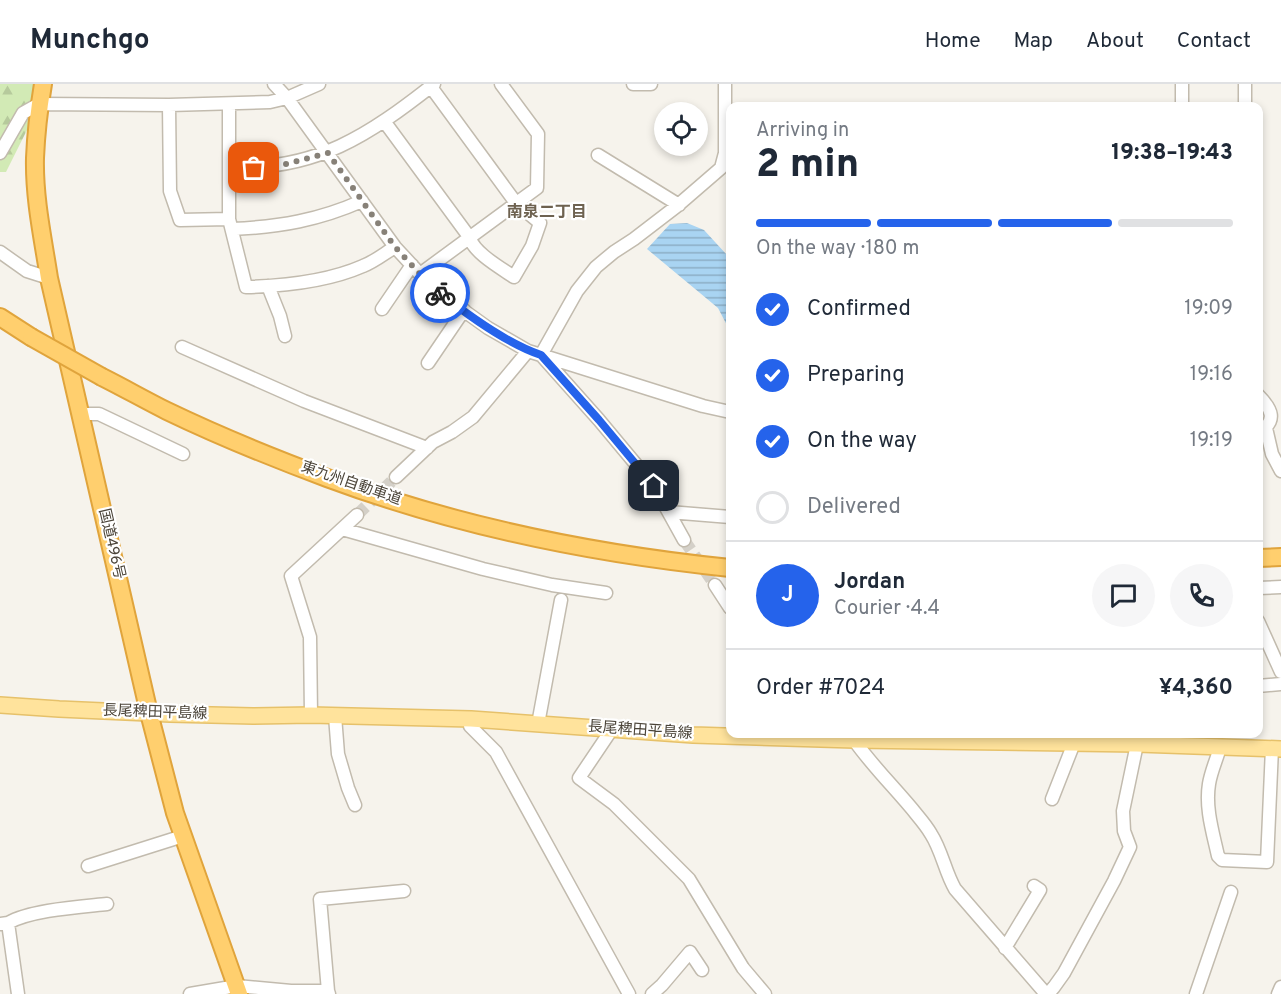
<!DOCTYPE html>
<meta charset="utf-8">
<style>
:root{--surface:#fff;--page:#f6f6f7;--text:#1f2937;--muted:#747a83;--line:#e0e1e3;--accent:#2563eb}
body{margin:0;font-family:Overpass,"Noto Sans JP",sans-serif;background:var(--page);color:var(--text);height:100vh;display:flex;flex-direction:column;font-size:22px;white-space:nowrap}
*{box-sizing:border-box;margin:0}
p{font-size:20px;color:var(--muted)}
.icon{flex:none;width:33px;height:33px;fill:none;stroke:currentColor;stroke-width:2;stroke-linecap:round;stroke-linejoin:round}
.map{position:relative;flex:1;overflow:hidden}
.sheet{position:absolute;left:726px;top:18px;width:537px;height:636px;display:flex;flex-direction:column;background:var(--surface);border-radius:12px;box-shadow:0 3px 9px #0003}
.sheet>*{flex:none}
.fabs{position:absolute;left:654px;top:18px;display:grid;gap:12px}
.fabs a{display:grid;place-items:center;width:54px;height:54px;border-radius:50%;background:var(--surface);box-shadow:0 3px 9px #0003;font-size:30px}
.pin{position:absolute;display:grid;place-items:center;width:51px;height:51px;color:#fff;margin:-26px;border-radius:12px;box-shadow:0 3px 9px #0006}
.courier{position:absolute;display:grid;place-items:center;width:60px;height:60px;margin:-30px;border:4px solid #2563eb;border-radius:50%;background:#fff;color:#222;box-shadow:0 2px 8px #0007}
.overview em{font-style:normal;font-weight:800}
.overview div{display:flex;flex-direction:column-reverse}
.overview{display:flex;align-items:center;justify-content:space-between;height:102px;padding:0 30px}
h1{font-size:39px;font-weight:800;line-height:45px}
.bar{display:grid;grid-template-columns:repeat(4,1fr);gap:9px 6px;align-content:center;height:72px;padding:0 30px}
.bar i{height:8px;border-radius:4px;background:var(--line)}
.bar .current{background:var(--accent)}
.bar p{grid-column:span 4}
.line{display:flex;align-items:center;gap:15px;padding:0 30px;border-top:2px solid var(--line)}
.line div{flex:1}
.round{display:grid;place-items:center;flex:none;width:63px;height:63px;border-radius:32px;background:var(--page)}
ol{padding:0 30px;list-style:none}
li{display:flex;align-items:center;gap:18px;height:66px}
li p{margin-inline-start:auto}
li .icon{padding:6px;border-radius:50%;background:var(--accent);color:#fff;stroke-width:4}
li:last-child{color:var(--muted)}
li i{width:33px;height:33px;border:3px solid var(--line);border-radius:50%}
header{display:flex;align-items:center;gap:36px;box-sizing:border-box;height:84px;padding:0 30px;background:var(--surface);border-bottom:2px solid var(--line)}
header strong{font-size:28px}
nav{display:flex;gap:33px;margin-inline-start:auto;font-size:21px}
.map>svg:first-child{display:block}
.forest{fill:url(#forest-firs)}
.water{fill:url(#water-rules)}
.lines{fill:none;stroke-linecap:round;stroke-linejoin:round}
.minor-tunnel{stroke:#d4d0c8;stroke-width:12;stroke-dasharray:12 6;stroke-linecap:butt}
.minor-casing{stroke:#c2bbae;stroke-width:15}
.major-casing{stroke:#e6c16a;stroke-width:18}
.highway-casing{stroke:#e0a43c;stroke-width:20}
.minor{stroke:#fff;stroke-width:12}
.major{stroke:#ffe39c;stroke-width:15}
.highway{stroke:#ffcf6e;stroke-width:16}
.highway-bridge-casing{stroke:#e0a43c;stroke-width:20;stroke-linecap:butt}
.highway-bridge{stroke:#ffcf6e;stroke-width:16}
.done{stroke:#878178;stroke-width:6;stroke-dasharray:0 10.8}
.route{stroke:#2563eb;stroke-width:8}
.labels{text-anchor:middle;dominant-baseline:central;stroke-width:4.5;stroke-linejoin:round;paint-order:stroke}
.street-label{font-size:15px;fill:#4b4439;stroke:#fff}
.neighbourhood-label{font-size:16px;font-weight:bold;fill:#6e6250;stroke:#fff}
</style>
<header>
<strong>Munchgo</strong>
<nav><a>Home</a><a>Map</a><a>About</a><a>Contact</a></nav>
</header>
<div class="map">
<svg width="1281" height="910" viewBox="0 0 1281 910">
<defs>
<pattern id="forest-firs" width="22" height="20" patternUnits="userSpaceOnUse" patternTransform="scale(1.5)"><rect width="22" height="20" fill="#d2eab5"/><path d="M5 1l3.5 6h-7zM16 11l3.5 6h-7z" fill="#b6ca9c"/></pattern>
<pattern id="water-rules" width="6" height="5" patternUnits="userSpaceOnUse" patternTransform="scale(1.5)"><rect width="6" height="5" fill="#a9d4f2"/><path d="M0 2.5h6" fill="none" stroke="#8caec5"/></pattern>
</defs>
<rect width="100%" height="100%" fill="#f6f3ec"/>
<path class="forest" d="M 0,0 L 34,0 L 29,42 L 6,88 L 0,88 Z"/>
<path class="water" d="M 687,139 L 704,146 L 727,171 L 730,171 L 730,247 L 718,224 L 647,165 L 670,140 Z"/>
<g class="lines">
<path class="minor-tunnel" d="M 357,431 L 396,393
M 684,456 L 715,501"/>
<g class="minor-casing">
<path id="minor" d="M 274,0 L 287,14 L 395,163 L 420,190 L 442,211 L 488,244 L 528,267 L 703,322 L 730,328
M 633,0 L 651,0
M 1182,0 L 1182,22
M 1245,0 L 1245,22
M 229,20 L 229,135 L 246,203 C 283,202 329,197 363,182 C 374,178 385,169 395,163
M 169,21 L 170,107 L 180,136 L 229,135
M 384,37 L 470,154 C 474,169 501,184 514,193 L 532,162 L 540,139 L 516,119 L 431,3
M 0,69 L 23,29 L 39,20 L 169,21 L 270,18 L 287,14 L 319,0
M 598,71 L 679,121
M 230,83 C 316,87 369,51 434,0
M 232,145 C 280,143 319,136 362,117
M 0,168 L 27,187 L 49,194
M 420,190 L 537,104 L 538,50 L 501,0
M 268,202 L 280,232 L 285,252
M 382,225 L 412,181
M 182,263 L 304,317 L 427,364
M 541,271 L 577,207 L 596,183 L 614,168 L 634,155 L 677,122 L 721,84 L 725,69 L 725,0
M 542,272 L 599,336 L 654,402 L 684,456
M 428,279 L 464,226
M 1258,311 C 1272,325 1278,337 1258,349
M 81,330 L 99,330 L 183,370
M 1266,344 L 1272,370 L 1281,387
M 396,393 L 433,358 L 452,348 L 473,333 L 528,267
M 669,428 L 730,433
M 342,445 L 483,485 L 552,501 L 606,509
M 715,501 L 730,524
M 1258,504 L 1281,503
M 1258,537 L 1281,588
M 1258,602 L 1281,600
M 311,631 L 310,553 L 291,492 L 357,431
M 335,632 L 338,670 L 348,704 L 355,721
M 471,635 L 470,642 L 496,668 L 629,910
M 538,640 L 561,516
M 612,645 L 579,694 L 614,720 L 689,795 L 743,884 L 765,910
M 854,656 C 873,683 897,706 917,731 C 922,737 927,743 931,750 C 942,767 945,788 955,805 L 1046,910
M 1220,663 C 1217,675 1211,687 1209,700 C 1205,724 1213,749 1218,772 L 1222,776 L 1267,778 L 1272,664
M 1052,715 L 1074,659
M 88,782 L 183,752
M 8,839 C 31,826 79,823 107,820
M 1,840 L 8,839 L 18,910
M 1005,864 L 1040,806 L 1034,802
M 291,907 L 328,907 L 329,910
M 328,907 L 320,815 L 404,807
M 190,910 L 237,902 L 291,907 L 295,910
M 652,910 L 662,901 L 690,868 L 702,886
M 1048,910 L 1054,903 L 1064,889 L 1114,797 L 1130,763 L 1124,747 L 1123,727 L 1137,660
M 1196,910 L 1231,808
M 1278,910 L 1281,903"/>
</g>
<g class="major-casing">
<path id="major" d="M 0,621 L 59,625 L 170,630 L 253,632 L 311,631 L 471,635 L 693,651 L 854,656 L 1137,660 L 1281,665"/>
</g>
<g class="highway-casing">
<path id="highway" d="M 43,0 C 39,24 36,49 35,74 C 34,114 43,155 49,194 L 149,629 L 175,729 L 239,910
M 0,233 L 31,253
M 102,293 C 124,304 145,316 167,327 C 219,352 273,374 327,394 C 456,442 593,470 730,484
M 1258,474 L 1281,473"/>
</g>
<use href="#minor" class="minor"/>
<use href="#major" class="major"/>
<use href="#highway" class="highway"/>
<g class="highway-bridge-casing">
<path id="highway-bridge" d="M 31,253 L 102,293"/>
</g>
<use href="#highway-bridge" class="highway-bridge"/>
</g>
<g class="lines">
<path class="done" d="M 254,84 L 278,82 L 328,69 L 395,163 L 420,190 L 440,209"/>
<path class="route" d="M 440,209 C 469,232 506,259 541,271 L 599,336 L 654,402"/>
</g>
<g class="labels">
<g class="street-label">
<text transform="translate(351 400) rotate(19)">東九州自動車道</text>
<text transform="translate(111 460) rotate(77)">国道496号</text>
<text transform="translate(155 629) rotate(2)">長尾稗田平島線</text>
<text transform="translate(640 647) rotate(4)">長尾稗田平島線</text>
</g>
<g class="neighbourhood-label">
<text x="547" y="129">南泉二丁目</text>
</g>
</g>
</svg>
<div class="fabs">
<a><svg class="icon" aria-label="locate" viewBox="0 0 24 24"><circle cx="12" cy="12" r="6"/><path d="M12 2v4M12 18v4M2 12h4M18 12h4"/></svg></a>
</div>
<div class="pin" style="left:254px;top:84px;background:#ea580c"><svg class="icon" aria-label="bag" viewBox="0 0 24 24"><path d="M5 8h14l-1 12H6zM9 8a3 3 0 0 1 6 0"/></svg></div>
<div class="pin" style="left:654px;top:402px;background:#1f2937"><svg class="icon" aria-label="home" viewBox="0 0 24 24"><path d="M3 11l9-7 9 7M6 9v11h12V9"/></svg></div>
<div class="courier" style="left:440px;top:209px"><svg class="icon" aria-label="bike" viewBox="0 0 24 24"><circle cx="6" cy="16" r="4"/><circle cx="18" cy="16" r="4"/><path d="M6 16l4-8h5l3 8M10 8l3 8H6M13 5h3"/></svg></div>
<section class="sheet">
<div class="overview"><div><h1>2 min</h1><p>Arriving in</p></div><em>19:38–19:43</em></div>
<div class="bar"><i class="current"></i><i class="current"></i><i class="current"></i><i></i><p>On the way · 180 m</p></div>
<ol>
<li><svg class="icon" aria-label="check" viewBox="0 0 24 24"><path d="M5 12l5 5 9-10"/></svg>Confirmed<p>19:09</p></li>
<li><svg class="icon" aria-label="check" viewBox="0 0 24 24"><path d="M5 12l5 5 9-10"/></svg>Preparing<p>19:16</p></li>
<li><svg class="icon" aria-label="check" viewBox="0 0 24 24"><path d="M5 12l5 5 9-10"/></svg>On the way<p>19:19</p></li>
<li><i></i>Delivered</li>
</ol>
<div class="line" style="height:108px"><b class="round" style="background:var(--accent);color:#fff">J</b><div><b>Jordan</b><p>Courier · 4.4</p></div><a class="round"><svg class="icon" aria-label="chat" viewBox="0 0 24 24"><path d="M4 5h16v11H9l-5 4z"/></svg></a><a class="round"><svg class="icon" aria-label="phone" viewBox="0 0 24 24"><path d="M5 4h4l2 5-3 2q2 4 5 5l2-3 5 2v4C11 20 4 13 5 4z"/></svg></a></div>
<div class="line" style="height:78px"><div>Order #7024</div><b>¥4,360</b></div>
</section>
</div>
